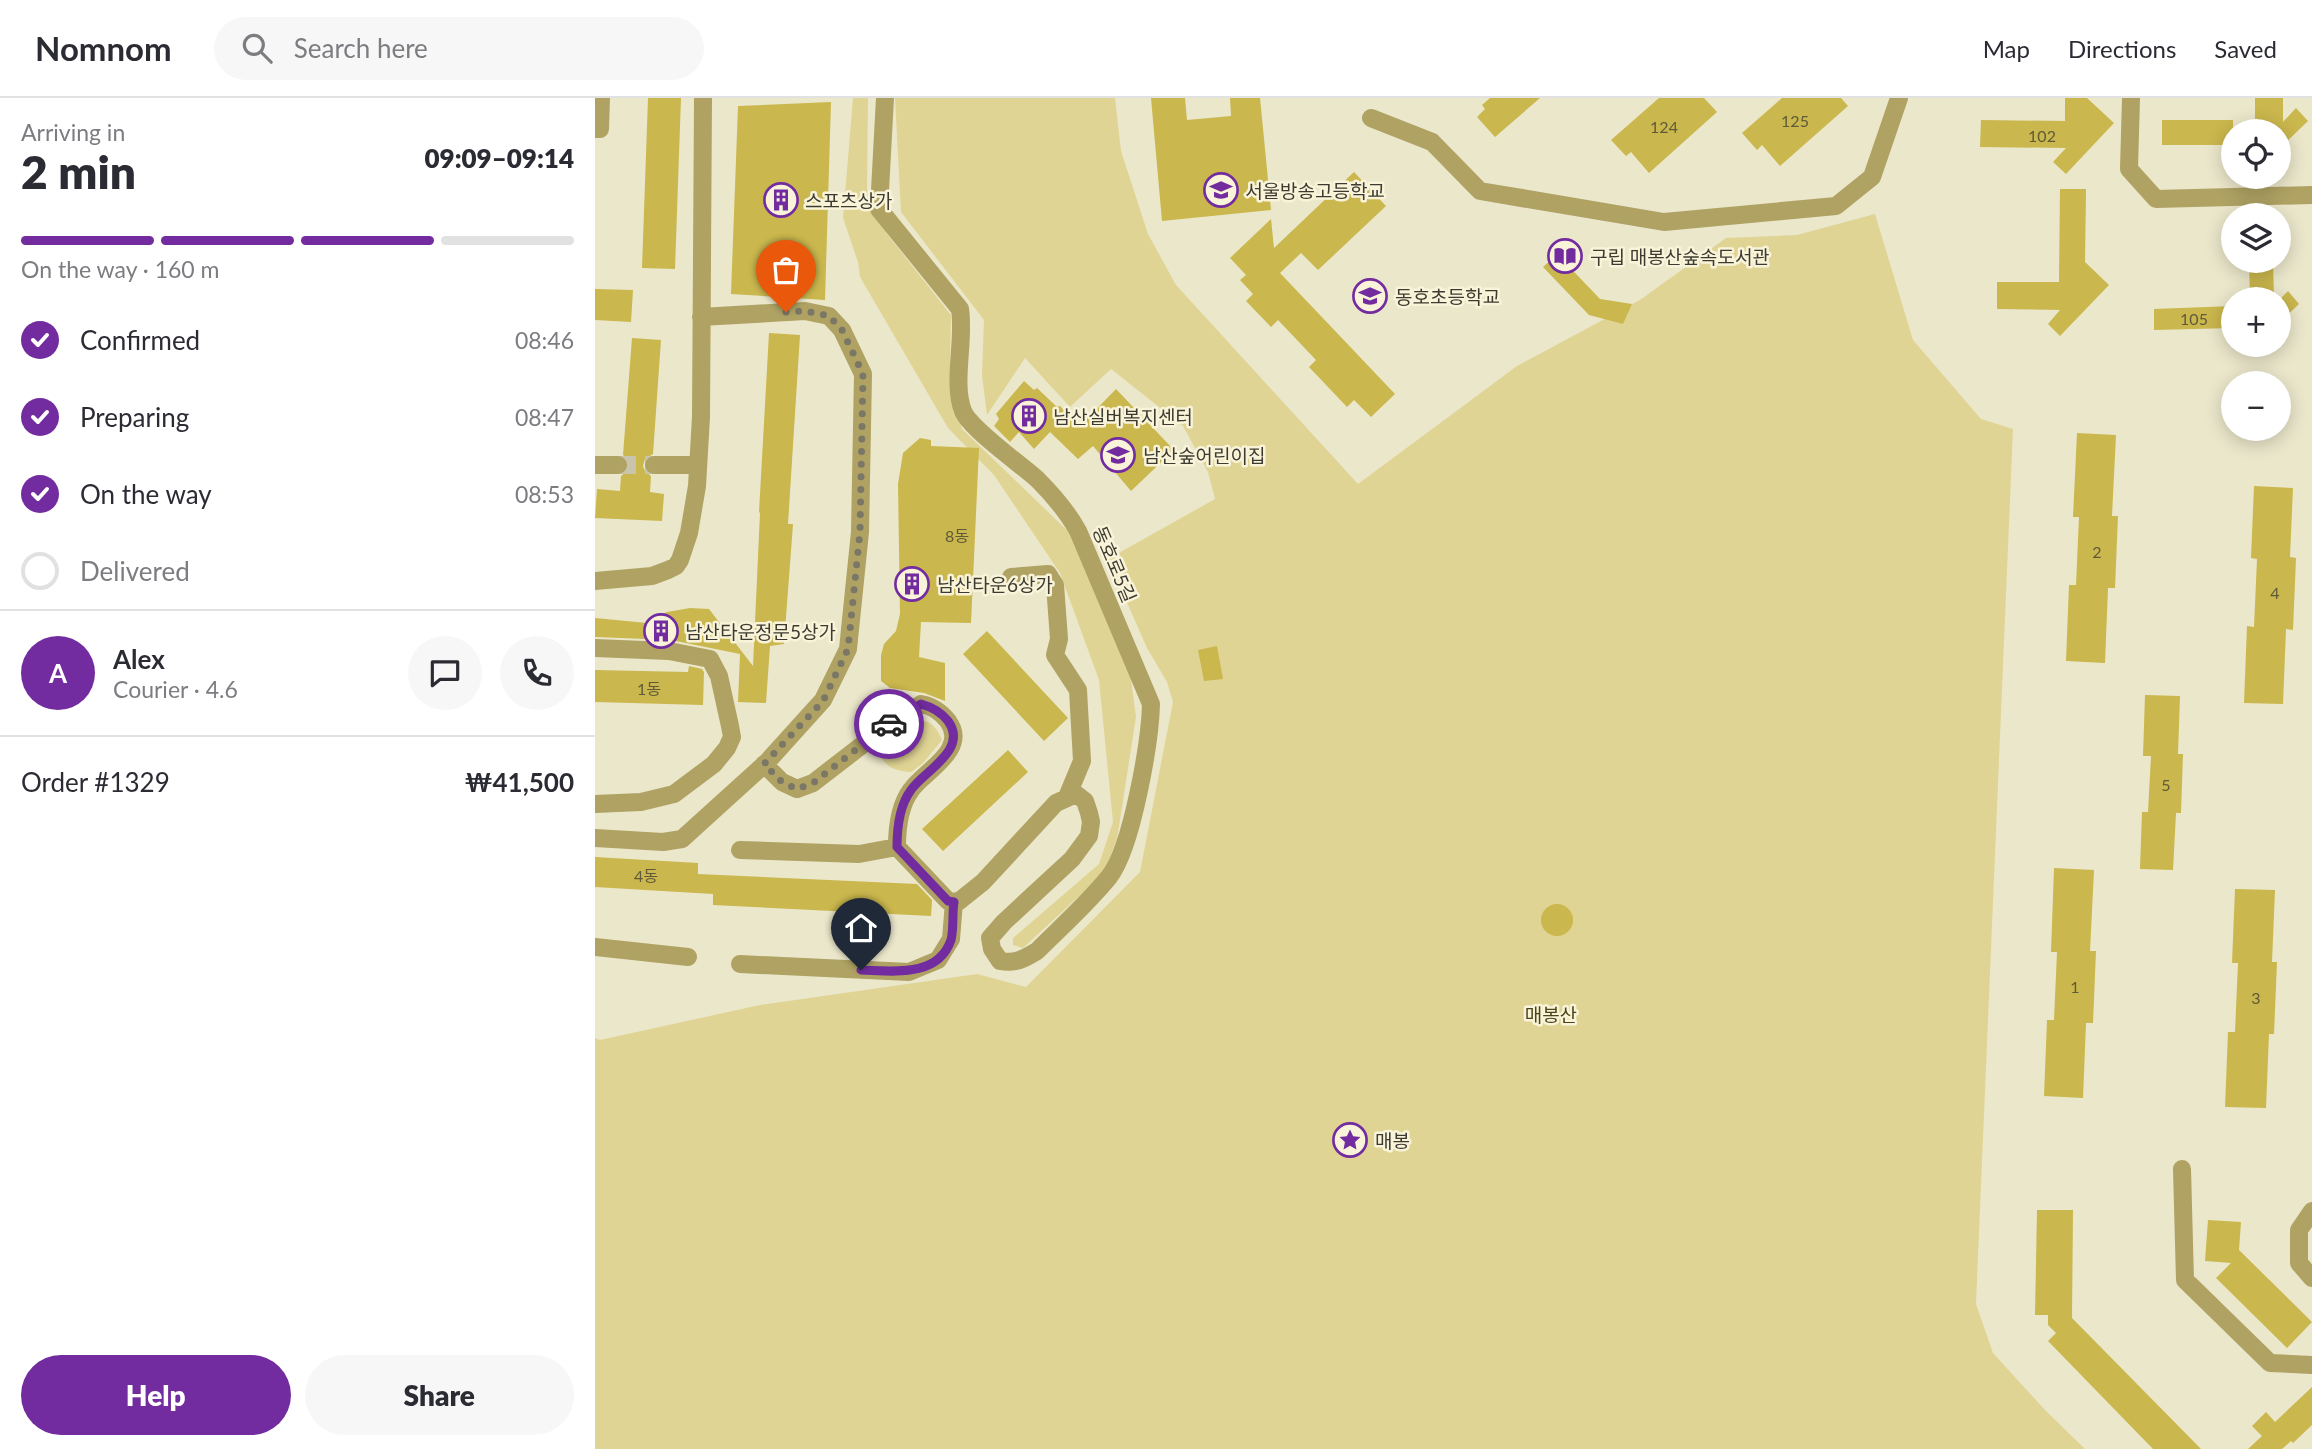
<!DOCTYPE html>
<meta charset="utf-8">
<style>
:root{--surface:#fff;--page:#f7f7f7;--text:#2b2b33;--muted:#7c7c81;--line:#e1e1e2;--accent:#722c9f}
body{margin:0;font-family:Lato,"Noto Sans KR",sans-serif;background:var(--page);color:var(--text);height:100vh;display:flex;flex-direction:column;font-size:26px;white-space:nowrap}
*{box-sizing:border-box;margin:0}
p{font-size:23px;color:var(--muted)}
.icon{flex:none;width:38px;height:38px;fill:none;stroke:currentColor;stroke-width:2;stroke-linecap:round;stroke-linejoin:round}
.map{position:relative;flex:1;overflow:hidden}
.details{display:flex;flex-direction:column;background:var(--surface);width:595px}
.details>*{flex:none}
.buttons{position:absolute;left:1626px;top:21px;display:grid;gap:14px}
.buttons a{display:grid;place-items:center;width:70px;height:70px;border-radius:50%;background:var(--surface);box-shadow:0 4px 18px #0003;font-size:35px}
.pin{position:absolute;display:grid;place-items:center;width:60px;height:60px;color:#fff;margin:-72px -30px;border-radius:50% 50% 50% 0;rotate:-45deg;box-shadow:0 0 7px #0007}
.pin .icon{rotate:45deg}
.courier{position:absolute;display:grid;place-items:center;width:70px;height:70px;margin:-35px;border:5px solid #722c9f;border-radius:50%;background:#fff;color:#222;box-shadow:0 2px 9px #0007}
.overview em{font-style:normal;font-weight:800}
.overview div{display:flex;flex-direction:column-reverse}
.overview{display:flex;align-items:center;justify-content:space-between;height:119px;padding:0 21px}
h1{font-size:46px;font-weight:800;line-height:52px}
.bar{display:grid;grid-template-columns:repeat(4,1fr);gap:10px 7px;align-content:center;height:84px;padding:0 21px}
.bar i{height:9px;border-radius:5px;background:var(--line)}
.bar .on{background:var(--accent)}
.bar p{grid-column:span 4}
.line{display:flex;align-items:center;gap:18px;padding:0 21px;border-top:2px solid var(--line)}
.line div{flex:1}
.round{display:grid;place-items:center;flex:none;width:74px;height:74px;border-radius:37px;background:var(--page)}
ol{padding:0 21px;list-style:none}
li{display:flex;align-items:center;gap:21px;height:77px}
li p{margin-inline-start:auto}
li .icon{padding:7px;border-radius:50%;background:var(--accent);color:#fff;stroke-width:4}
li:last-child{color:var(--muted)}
li i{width:38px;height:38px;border:4px solid var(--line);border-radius:50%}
.button{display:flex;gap:14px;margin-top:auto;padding:14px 21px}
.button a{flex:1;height:80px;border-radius:42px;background:var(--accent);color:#fff;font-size:28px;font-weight:800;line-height:80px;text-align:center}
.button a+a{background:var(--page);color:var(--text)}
header{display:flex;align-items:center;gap:42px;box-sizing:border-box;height:98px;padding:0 35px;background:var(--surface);border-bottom:2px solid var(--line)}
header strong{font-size:33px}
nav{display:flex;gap:38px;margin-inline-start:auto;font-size:24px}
.search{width:490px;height:63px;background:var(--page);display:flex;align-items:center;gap:18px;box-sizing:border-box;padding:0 24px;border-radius:38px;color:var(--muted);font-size:26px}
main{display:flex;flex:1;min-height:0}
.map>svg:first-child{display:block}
.green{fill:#e0d494}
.building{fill:#cab74d}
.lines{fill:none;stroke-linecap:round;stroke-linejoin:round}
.minor-tunnel{stroke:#c8c5ac;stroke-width:18;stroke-dasharray:18 9;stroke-linecap:butt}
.minor{stroke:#afa263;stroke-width:18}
.done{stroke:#7a7767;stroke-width:7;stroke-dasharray:0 12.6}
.route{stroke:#722c9f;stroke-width:9}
.labels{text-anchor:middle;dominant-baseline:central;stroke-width:5;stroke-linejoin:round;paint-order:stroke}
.number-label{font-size:16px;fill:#605a38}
.poi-label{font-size:19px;fill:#3d3b31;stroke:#f9f4d9;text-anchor:start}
.street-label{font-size:19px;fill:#3d3b31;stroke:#f9f4d9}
.park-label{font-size:19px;fill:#4c4418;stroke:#f9f4d9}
</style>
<header>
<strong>Nomnom</strong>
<div class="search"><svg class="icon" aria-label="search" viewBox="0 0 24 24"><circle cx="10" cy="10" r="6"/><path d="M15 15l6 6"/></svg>Search here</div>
<nav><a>Map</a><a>Directions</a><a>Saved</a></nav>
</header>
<main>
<section class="details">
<div class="overview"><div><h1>2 min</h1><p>Arriving in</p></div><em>09:09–09:14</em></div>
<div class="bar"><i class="on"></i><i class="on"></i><i class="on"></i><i></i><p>On the way · 160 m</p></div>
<ol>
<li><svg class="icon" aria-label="check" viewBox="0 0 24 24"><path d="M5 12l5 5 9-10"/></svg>Confirmed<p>08:46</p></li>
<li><svg class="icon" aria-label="check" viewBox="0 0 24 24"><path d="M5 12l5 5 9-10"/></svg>Preparing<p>08:47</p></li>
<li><svg class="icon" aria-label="check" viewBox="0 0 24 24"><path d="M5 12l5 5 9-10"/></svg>On the way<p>08:53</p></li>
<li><i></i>Delivered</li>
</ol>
<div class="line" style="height:126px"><b class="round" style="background:var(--accent);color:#fff">A</b><div><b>Alex</b><p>Courier · 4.6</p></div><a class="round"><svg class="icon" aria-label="chat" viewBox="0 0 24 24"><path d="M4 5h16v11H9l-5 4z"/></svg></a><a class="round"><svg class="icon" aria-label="phone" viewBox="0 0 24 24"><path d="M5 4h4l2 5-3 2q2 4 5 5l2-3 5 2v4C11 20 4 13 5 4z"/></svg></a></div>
<div class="line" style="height:91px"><div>Order #1329</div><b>₩41,500</b></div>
<div class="button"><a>Help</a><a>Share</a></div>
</section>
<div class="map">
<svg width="1717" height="1351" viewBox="0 0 1717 1351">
<rect width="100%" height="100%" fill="#ebe7cb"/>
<path class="green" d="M 258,0 L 273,0 L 272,92 L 292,136 L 356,217 L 355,266 L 367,331 L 479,439 L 536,581 L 541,619 L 522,741 L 509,775 L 428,850 L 418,847 L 418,840 L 504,766 L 518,724 L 504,582 L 465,475 L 399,377 L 353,330 L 265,179 L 263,164 L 248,120 Z
M 300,0 L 520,0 L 526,53 L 553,136 L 581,187 L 763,386 L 922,268 L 1045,202 L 1131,140 L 1202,137 L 1280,116 L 1318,242 L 1386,321 L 1418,331 L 1381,1206 L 1398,1255 L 1450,1312 L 1490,1351 L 0,1351 L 0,940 L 5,942 L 165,907 L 382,876 L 431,889 L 545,774 L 578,604 L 572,584 L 552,550 L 513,461 L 620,401 L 613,374 L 588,328 L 516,271 L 475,309 L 430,260 L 392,317 L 387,277 L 389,222 L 306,114 Z
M 325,622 C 337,623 342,631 347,642 L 328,665 L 316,674 C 302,673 292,671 285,657 L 307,634 Z"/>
<path class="building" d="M 53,0 L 86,0 L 80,171 L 47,170 Z
M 556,0 L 590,0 L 592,22 L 636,18 L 635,0 L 665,0 L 676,112 L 567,123 Z
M 895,0 L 945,0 L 900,39 L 882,19 L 890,11 L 887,7 Z
M 1064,0 L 1109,0 L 1122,14 L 1054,75 L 1036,54 L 1031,58 L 1016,42 Z
M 1187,0 L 1246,0 L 1253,8 L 1185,68 L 1167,47 L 1162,52 L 1147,35 Z
M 1470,0 L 1492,0 L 1519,25 L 1471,76 L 1458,64 L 1471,50 L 1385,49 L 1386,22 L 1470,23 Z
M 1660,0 L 1688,0 L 1688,24 L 1701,10 L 1713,23 L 1684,51 L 1684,33 L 1660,33 Z
M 236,4 L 230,202 L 136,196 L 143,8 Z
M 1567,22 L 1638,22 L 1638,47 L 1567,47 Z
M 759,74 L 791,108 L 723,172 L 706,155 L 685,175 L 800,296 L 776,319 L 759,302 L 752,309 L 714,269 L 721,262 L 683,222 L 676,229 L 651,203 L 658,196 L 645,182 L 651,177 L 635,160 L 676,121 L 679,150 Z
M 1465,91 L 1491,91 L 1490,164 L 1514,187 L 1465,238 L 1453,226 L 1465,212 L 1402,211 L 1402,184 L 1464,184 Z
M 962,156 L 1005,201 L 1037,206 L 1028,226 L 994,217 L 948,169 Z
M 1654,163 L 1678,163 L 1679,201 L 1655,201 Z
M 0,191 L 38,192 L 36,224 L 0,222 Z
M 1693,193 L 1704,206 L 1684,225 L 1684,202 Z
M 1638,208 L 1638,230 L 1559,232 L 1559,211 Z
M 174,235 L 205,237 L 193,426 L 198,426 L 189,546 L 175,548 L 171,605 L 143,604 L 145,556 L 76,542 L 0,539 L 0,520 L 52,525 L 72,514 L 95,510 L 114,511 L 158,568 L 165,415 L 164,414 Z
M 37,240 L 66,242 L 58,356 L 50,361 L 48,368 L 50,373 L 56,378 L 55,394 L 69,396 L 67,423 L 0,420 L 2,391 L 25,393 L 26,378 L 32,373 L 34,368 L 32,361 L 28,357 Z
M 429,283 L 439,292 L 442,290 L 462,309 L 465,308 L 484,329 L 521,291 L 579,352 L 536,393 L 498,348 L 483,361 L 455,334 L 439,351 L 424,334 L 415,344 L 399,328 L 404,321 L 401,316 Z
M 1482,335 L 1521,337 L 1517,418 L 1523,418 L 1520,490 L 1513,490 L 1510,565 L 1471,563 L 1474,487 L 1481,487 L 1484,419 L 1478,419 Z
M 325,340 L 336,342 L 336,348 L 384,350 L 376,525 L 326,524 L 324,559 L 350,565 L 350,603 L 329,595 L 295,590 L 286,583 L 286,557 L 289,546 L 301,533 L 305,516 L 303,386 L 308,355 Z
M 1659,388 L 1698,390 L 1695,459 L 1701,460 L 1698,532 L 1691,531 L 1688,606 L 1649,605 L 1652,528 L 1659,529 L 1662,461 L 1656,460 Z
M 392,533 L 473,620 L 449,643 L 368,556 Z
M 622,548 L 628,581 L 609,583 L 603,552 Z
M 94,568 L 107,571 L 109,574 L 108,607 L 0,604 L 0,572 L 93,574 Z
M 1550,597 L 1585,598 L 1583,656 L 1588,656 L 1586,715 L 1581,715 L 1578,772 L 1545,771 L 1547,714 L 1553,714 L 1556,658 L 1548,658 Z
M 413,652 L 433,674 L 348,753 L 327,731 Z
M 0,759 L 103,765 L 103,776 L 322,786 L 337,802 L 336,818 L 118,807 L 118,796 L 0,789 Z
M 1459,770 L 1499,772 L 1495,853 L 1501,853 L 1498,925 L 1491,925 L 1488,1000 L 1449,998 L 1452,922 L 1459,922 L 1462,854 L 1456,854 Z
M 1640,791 L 1680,792 L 1677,864 L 1682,864 L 1679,936 L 1674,936 L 1671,1010 L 1630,1009 L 1633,934 L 1640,934 L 1643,865 L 1637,865 Z
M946 822a16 16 0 1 1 32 0a16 16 0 1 1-32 0Z
M 1442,1112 L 1478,1112 L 1477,1220 L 1606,1351 L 1558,1351 L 1453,1243 L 1461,1235 L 1453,1227 L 1453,1217 L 1440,1217 Z
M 1613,1122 L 1646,1124 L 1644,1152 L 1717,1224 L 1692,1250 L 1621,1180 L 1636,1165 L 1610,1163 Z
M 1717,1289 L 1717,1327 L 1698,1345 L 1696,1343 L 1687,1351 L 1653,1351 L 1667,1338 L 1657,1328 L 1671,1314 L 1680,1324 Z"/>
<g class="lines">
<path class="minor-tunnel" d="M 23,367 L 59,367"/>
<path class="minor" d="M 1536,0 L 1534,71 L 1561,101 L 1717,97
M 776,20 L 837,44 L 885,93 L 1069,124 L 1241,108 L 1277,79 L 1304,0
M 0,31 L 5,31 L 6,0
M 0,367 L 23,367
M 59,367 L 103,367
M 416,479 L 453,476 L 460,487 L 464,541 L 460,557 L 483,592 L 487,663 L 472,699
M 0,483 L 57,478 L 73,472 L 81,468 L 85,462 L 94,435 L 102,388 L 106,319 L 108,0
M 0,550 L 74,553 L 115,561 L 124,578 L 135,628 L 137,639 L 132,650 L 119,666 L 79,696 L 46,704 L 0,706
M 169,666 L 187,684 L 202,691 L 218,685 L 293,627 L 326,606 C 337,608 346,614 353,623 C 374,652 329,673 316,692 C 304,708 302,730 302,749 L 353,803 L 363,804 L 388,784 L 461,705 L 481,696 L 490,703 L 494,715 L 496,724 L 494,738 L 477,761 L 409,824 L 395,840 L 397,851 L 405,863 C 420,866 429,861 442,853 C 466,829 493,805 514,779 C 537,750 555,644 556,606 L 483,433 C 473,415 458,397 443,382 C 427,367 375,331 368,313 C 357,285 370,242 365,211 L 284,111 L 290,0
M 0,740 L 68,744 L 87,741 L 172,664 L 228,602 L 253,551 L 265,434 L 268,276 L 247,232 L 234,218 L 210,213 L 106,219
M 145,752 L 264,756 L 302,749
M 0,849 L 93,859
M 145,866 L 314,874 L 343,862 L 356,841 L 359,804
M 1587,1071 L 1590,1182 L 1675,1265 L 1717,1267
M 1717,1113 L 1704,1132 L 1704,1165 L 1717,1180"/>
</g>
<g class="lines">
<path class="done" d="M 191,214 L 210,213 L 234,218 L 247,232 L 268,276 L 265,434 L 253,551 L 228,603 L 169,666 L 187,684 L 202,691 L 218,685 L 294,626"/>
<path class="route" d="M 266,872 C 298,873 343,880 356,842 C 359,831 357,815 359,804 L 353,803 L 302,749 C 302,730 304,708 316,692 C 329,673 374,652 353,623 C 346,614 337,609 326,606 L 294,626"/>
</g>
<defs>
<g id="school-ring" transform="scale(1.75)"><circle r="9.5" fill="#f9f4d9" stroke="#722c9f" stroke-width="1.5"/><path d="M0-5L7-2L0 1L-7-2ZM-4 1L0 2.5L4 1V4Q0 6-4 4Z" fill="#722c9f"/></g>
<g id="building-ring" transform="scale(1.75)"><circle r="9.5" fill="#f9f4d9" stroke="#722c9f" stroke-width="1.5"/><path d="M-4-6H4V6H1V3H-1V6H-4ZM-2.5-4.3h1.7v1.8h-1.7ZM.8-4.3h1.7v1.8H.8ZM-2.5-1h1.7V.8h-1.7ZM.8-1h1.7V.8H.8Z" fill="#722c9f"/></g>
<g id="library-ring" transform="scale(1.75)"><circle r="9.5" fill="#f9f4d9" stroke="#722c9f" stroke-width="1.5"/><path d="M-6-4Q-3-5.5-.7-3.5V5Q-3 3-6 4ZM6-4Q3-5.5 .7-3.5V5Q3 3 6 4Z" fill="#722c9f"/></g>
<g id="sight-ring" transform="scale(1.75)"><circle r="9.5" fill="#f9f4d9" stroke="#722c9f" stroke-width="1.5"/><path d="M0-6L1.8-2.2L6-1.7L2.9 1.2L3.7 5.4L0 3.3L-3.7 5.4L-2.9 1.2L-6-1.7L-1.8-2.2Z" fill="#722c9f"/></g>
</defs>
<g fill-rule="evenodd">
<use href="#school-ring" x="626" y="92"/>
<use href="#building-ring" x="186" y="102"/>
<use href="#library-ring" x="970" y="158"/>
<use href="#school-ring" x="775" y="198"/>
<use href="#building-ring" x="434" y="318"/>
<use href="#school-ring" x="523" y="357"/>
<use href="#building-ring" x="317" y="486"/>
<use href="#building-ring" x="66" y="533"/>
<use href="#sight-ring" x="755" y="1042"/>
</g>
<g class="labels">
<g class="number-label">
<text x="1200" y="22">125</text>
<text x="1069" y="28">124</text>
<text x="1447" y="37">102</text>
<text x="1599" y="220">105</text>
<text x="362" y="437">8동</text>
<text x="1502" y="453">2</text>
<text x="1680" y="494">4</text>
<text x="54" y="590">1동</text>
<text x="1571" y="686">5</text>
<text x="51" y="777">4동</text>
<text x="1480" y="888">1</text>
<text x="1661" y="899">3</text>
</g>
<g class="poi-label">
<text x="650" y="92">서울방송고등학교</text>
<text x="210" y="102">스포츠상가</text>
<text x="995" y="158">구립 매봉산숲속도서관</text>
<text x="800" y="198">동호초등학교</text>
<text x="458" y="318">남산실버복지센터</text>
<text x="548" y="357">남산숲어린이집</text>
<text x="342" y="486">남산타운6상가</text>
<text x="90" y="533">남산타운정문5상가</text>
<text x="780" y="1042">매봉</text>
</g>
<g class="street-label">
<text transform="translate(520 466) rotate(67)">동호로5길</text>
</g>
<g class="park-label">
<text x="956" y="916">매봉산</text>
</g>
</g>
</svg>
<div class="buttons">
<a><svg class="icon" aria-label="locate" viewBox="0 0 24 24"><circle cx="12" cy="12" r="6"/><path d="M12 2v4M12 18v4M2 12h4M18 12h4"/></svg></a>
<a><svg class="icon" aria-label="layers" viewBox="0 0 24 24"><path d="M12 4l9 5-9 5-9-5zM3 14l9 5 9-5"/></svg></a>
<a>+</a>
<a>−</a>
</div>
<div class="pin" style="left:191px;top:214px;background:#ea580c"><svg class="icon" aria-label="bag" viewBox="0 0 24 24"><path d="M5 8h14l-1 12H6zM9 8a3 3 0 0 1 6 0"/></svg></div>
<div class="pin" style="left:266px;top:872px;background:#1f2937"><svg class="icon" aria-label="home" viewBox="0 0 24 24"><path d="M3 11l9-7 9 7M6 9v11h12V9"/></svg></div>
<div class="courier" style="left:294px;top:626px"><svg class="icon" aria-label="car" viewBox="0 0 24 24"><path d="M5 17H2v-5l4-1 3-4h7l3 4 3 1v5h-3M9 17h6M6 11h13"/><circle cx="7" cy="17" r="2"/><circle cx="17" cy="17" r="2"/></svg></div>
</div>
</main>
